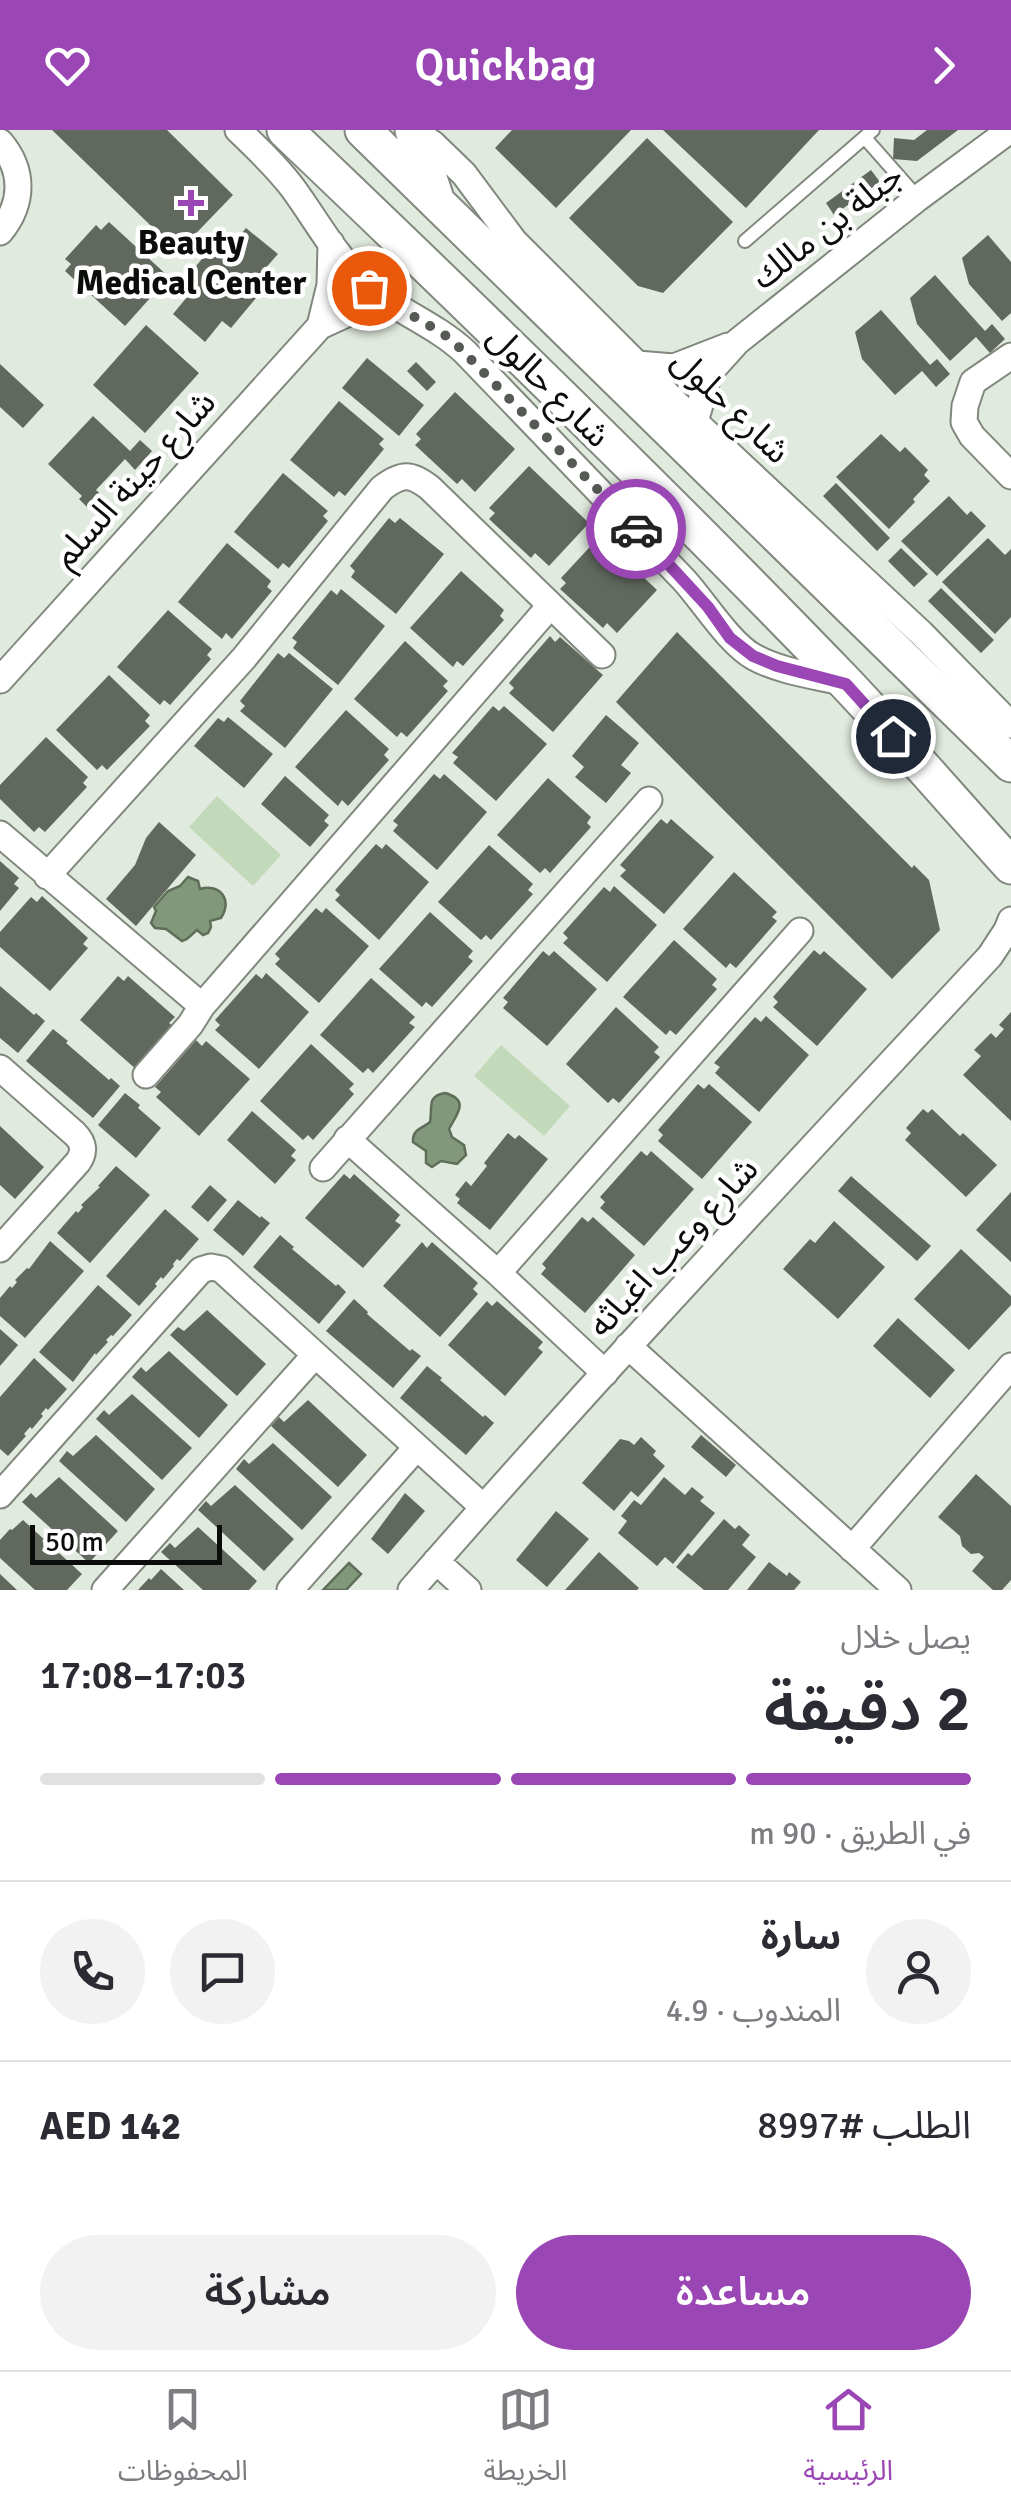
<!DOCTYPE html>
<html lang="ar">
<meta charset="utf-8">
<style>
:root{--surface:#fff;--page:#f2f2f3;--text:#2b2b33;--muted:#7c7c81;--line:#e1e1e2;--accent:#9a46b4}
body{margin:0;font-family:Signika,"Noto Sans Arabic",sans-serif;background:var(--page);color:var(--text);direction:rtl;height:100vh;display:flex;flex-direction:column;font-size:38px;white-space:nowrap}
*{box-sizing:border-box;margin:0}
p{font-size:32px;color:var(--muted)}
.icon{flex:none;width:55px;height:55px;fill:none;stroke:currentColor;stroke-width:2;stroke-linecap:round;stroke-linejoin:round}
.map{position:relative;height:1460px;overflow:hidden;direction:ltr}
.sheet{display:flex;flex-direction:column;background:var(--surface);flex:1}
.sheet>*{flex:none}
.scale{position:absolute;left:30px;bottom:25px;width:192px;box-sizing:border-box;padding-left:10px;border:5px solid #0a0d09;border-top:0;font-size:28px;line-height:35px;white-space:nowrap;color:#0a0d09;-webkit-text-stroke:8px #fff;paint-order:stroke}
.pin{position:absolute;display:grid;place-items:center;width:85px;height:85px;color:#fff;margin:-42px;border:5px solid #fff;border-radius:50%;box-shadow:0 2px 10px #0007}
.courier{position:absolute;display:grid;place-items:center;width:100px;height:100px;margin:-50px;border:8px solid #9a46b4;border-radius:50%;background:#fff;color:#222;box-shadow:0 2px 12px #0007}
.head em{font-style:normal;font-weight:600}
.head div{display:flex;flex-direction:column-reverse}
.head{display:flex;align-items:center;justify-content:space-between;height:170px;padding:0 40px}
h1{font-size:65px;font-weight:600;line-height:75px}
.bar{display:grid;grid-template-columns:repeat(4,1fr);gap:15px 10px;align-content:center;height:120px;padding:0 40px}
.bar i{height:12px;border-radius:8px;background:var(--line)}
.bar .current{background:var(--accent)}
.bar p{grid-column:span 4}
.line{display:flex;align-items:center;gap:25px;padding:0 40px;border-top:2px solid var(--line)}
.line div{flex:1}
.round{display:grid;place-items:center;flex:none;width:105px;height:105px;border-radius:52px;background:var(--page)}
.primary-button{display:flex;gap:20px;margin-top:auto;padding:20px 40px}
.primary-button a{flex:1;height:115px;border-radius:60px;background:var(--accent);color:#fff;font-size:40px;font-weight:600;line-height:115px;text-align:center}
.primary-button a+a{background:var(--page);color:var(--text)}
header{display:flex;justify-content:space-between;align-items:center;height:130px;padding:0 40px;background:var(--accent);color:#fff;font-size:45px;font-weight:600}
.menu{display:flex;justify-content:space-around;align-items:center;height:140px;border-top:2px solid var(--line);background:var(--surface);font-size:28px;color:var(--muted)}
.menu a{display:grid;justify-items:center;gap:5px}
.menu .current{color:var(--accent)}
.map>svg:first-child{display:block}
.green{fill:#c2d9ba}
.water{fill:#82987a;stroke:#5e6e58;stroke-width:2.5}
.building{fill:#61695f}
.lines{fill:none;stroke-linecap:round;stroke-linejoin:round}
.lane-casing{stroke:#80887d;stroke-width:16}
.street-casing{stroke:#80887d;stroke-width:29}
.secondary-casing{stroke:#80887d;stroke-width:39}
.lane{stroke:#fff;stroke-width:12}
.street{stroke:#fff;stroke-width:25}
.secondary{stroke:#fff;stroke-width:35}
.done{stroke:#555a54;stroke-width:10;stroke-dasharray:0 18}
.route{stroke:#9a46b4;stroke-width:12}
.poi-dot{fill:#9a46b4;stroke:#fff;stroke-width:4}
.labels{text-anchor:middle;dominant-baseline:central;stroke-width:9;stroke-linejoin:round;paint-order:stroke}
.street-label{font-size:35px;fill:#0a0d09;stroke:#fff}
.poi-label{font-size:35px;font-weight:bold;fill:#0a0d09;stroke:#fff}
</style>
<header><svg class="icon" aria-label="forward" viewBox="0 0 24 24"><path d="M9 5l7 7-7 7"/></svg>Quickbag<svg class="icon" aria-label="heart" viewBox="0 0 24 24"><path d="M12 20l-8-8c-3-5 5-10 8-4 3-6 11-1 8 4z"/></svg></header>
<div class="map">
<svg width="1011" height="1460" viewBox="0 0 1011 1460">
<rect width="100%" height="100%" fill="#e1eade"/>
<path class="green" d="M 217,666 L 281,725 L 253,756 L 189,697 Z
M 501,915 L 570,976 L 544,1006 L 474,946 Z"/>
<path class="water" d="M 188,747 L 198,751 L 200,759 C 220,753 233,770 221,788 L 210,791 L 211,797 L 208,803 L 203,805 L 197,800 L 187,809 L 182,811 L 166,799 L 155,798 L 151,793 L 156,781 L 154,777 L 168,761 L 180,756 Z
M 445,963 C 471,970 456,985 449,999 L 452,1007 L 464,1015 L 466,1025 L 457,1034 L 441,1031 L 432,1037 L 426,1033 L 426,1021 L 413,1012 C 412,999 422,999 430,992 C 433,978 426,966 445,963 Z
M 349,1433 L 361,1444 L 346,1460 L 323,1460 Z"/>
<path class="building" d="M 52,0 L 167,0 L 233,65 L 178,122 Z
M 512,0 L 631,0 L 556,78 L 495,18 Z
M 663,0 L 819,0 L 746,78 Z
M 927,0 L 958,0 L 917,31 L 893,29 L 894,8 L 914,10 Z
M 647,8 L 733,92 L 663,163 L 638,156 L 569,88 Z
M 871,40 L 880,52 L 834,85 L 826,73 Z
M 109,92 L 169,147 L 125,196 L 65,141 L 71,134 L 65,129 L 96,95 L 101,100 Z
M 246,98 L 278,124 L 263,141 L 272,149 L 231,198 L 222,191 L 205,212 L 173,184 L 187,167 L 177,159 L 221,106 L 232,115 Z
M 988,105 L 1011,132 L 1011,183 L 1002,191 L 969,154 L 962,128 Z
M 935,145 L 985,201 L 992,194 L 1005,209 L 990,223 L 976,207 L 950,231 L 917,194 L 910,168 Z
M 881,180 L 930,235 L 937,229 L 950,244 L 936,257 L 922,241 L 895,265 L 862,229 L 855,202 Z
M 146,195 L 199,243 L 145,303 L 93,255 Z
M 367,228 L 424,275 L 399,306 L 342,258 Z
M 416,232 L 436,252 L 427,261 L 407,241 Z
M 0,234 L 44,275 L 23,298 L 0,277 Z
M 455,262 L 515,319 L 475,362 L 462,349 L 457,354 L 415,315 L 421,309 L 416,304 Z
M 339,271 L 384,309 L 379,314 L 384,319 L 345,366 L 339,361 L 334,367 L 290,330 Z
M 93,286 L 130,321 L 140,310 L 152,321 L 135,340 L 125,329 L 96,360 L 107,370 L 94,384 L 79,369 L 82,366 L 48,334 Z
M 881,304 L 900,322 L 905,317 L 928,340 L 924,345 L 930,351 L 913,369 L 915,372 L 889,399 L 836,347 Z
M 529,336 L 589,393 L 549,436 L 535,423 L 531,428 L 489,389 L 495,383 L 489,378 Z
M 283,343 L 328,381 L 323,386 L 328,391 L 289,438 L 283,433 L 278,439 L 234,402 Z
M 836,353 L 890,408 L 877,421 L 823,366 Z
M 949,366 L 967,385 L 971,381 L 986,396 L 937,446 L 901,411 Z
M 389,388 L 395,393 L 400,388 L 444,424 L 396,484 L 351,447 L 355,441 L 350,436 Z
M 600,406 L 657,460 L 617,503 L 607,493 L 603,498 L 560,459 L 566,453 L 561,448 Z
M 988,408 L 1005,425 L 1011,419 L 1011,487 L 995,504 L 942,452 Z
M 227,413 L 271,451 L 267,457 L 272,461 L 232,509 L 226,503 L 222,509 L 178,472 Z
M 901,418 L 928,444 L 914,457 L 888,431 Z
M 461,441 L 504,480 L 500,486 L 504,490 L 463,536 L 457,531 L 453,537 L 410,498 Z
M 941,458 L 994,510 L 981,523 L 928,471 Z
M 341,459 L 385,496 L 338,555 L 293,518 L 297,512 L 292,508 L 331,460 L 337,465 Z
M 168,480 L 212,519 L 207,525 L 211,529 L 170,575 L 164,570 L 160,575 L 117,537 Z
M 677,502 L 912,738 L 914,735 L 929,750 L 940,800 L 892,849 L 616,572 Z
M 550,506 L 555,512 L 560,507 L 603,545 L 553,602 L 509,563 L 514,558 L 509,553 Z
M 405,511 L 448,551 L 443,556 L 448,561 L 407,607 L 401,602 L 397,607 L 354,569 Z
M 278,523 L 284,528 L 289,523 L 333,559 L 285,618 L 240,581 L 245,576 L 240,571 Z
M 109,545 L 150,585 L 145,591 L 150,596 L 107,640 L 102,635 L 97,640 L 56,600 Z
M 493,576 L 499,581 L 504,576 L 547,614 L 496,671 L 453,633 L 458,627 L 452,623 Z
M 346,580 L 389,619 L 384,625 L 389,630 L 348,676 L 342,670 L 338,676 L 295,637 Z
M 606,585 L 639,613 L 621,635 L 631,643 L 606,673 L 575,647 L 584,637 L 572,626 Z
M 228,587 L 273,624 L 244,658 L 194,616 L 218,588 L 224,592 Z
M 46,607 L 88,647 L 83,653 L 87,657 L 45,702 L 39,697 L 34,702 L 0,669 L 0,655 Z
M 434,644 L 440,649 L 444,644 L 487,682 L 437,740 L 393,701 L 398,695 L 393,691 Z
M 285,646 L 329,685 L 324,691 L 329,695 L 310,717 L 261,674 Z
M 548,648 L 591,687 L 587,693 L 591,697 L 550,743 L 545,738 L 540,743 L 497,705 Z
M 661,689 L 667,694 L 671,689 L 714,727 L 664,784 L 620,746 L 626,740 L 620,735 Z
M 159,692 L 196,725 L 136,796 L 106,769 L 135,735 L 146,708 Z
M 376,714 L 382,719 L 386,714 L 429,752 L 379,810 L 335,770 L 340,765 L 335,760 Z
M 489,715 L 533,754 L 528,760 L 533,764 L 491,810 L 486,805 L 481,810 L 438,772 Z
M 0,731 L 19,748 L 14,754 L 19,758 L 0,781 Z
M 734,742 L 777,782 L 772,787 L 777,791 L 736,838 L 730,833 L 726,838 L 683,799 Z
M 614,756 L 657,795 L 607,852 L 563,813 L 568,808 L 563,803 L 604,757 L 610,762 Z
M 42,766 L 88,808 L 83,814 L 88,818 L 50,861 L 0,817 L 0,802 L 31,767 L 37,772 Z
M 316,778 L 322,783 L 326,778 L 369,816 L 319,873 L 275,834 L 280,829 L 275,824 Z
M 430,782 L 473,821 L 468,827 L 473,831 L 432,877 L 426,872 L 422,877 L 379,839 Z
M 674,810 L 717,849 L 712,855 L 717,859 L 676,905 L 670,900 L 666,905 L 623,867 Z
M 814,820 L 820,825 L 824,821 L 867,859 L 817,916 L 773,877 L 778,872 L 773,867 Z
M 543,821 L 549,826 L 554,821 L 597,859 L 547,916 L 503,878 L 508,872 L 503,868 Z
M 266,843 L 309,882 L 259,939 L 215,900 L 220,895 L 215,890 L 256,844 L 262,849 Z
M 118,846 L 124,851 L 128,846 L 175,887 L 169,893 L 175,897 L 137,940 L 80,890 Z
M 371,848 L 415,887 L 409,893 L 415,897 L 373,943 L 368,938 L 363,943 L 320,905 Z
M 0,856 L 34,885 L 36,883 L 45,891 L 18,923 L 0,908 Z
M 616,877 L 659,917 L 654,922 L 660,927 L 619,973 L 613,968 L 608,973 L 566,934 Z
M 1011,882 L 1011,991 L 963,945 L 981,926 L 974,920 L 991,903 L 996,908 L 1004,899 L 999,895 Z
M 766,886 L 809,925 L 759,982 L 715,943 L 720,937 L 714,933 L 755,887 L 761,892 Z
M 53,899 L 68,911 L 66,913 L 109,950 L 111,948 L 120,956 L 93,988 L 26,931 Z
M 196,910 L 202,916 L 206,911 L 250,949 L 199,1006 L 156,967 L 161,962 L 155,957 Z
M 311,914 L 354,954 L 349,959 L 354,964 L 313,1010 L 308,1005 L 303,1010 L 260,971 Z
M 698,954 L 704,959 L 709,954 L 752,992 L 702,1049 L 658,1011 L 663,1005 L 658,1000 Z
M 125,963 L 140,975 L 138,978 L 161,998 L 136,1028 L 98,995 Z
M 923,979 L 928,983 L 932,979 L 960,1006 L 963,1003 L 997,1035 L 966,1067 L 905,1010 L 911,1003 L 906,998 Z
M 252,981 L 296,1020 L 291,1026 L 296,1030 L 275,1054 L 227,1010 Z
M 0,996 L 44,1037 L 15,1069 L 0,1055 Z
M 508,1003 L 515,1009 L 519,1005 L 548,1029 L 490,1100 L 457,1073 L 460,1069 L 455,1065 L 466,1051 L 471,1056 L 487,1036 L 484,1033 Z
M 641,1021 L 647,1026 L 651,1021 L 694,1059 L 644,1116 L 600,1078 L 605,1072 L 600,1067 Z
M 116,1036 L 150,1065 L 90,1133 L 57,1103 L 76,1081 L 78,1083 L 83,1077 L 81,1075 L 100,1057 L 98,1056 Z
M 344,1044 L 350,1049 L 354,1044 L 400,1085 L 395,1091 L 401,1095 L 363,1138 L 305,1088 Z
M 851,1046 L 931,1116 L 917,1131 L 838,1061 Z
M 210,1055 L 227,1070 L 208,1092 L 191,1077 Z
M 1011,1062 L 1011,1132 L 976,1100 Z
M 238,1070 L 260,1088 L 261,1086 L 270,1093 L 243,1126 L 213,1100 Z
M 165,1079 L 199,1109 L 180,1131 L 177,1129 L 173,1134 L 174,1136 L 163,1149 L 161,1147 L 155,1154 L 157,1156 L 139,1176 L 106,1146 Z
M 582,1087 L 588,1092 L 593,1087 L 635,1125 L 585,1183 L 541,1144 L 546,1138 L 542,1134 Z
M 834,1091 L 885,1137 L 838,1189 L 783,1139 L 810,1109 L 815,1113 Z
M 280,1105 L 294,1117 L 292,1119 L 336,1156 L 338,1154 L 346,1162 L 319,1194 L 253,1137 Z
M 50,1111 L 84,1141 L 25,1208 L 0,1186 L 0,1168 L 10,1156 L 12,1158 L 17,1152 L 15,1150 L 27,1138 L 29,1139 Z
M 422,1112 L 427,1118 L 432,1112 L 478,1153 L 473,1159 L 478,1164 L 440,1207 L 383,1156 Z
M 961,1119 L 1011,1166 L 1011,1175 L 969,1220 L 914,1169 Z
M 98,1155 L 132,1185 L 113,1206 L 111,1205 L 106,1210 L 108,1212 L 96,1225 L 95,1223 L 73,1252 L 39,1222 Z
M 354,1169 L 368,1182 L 367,1184 L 410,1221 L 412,1219 L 421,1226 L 393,1258 L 326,1201 Z
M 487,1171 L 492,1176 L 497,1171 L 543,1212 L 538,1218 L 543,1222 L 505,1266 L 448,1215 Z
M 207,1180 L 266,1234 L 237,1266 L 170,1205 L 178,1197 L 184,1201 Z
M 898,1188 L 955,1240 L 930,1268 L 873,1216 Z
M 0,1199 L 18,1215 L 0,1236 Z
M 169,1221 L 228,1275 L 199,1308 L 132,1247 L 141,1237 L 146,1242 Z
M 34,1228 L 67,1259 L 48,1280 L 46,1278 L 41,1284 L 43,1286 L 32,1299 L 30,1297 L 24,1304 L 26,1306 L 8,1326 L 0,1319 L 0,1267 Z
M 427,1236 L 442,1248 L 440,1250 L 483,1287 L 485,1285 L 494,1293 L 466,1325 L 400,1268 Z
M 132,1264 L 192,1318 L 162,1350 L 96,1289 L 104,1280 L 109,1285 Z
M 308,1270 L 367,1325 L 338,1357 L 271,1296 L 279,1287 L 284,1292 Z
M 96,1305 L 155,1359 L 126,1392 L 59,1331 L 67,1321 L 73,1326 Z
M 701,1305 L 736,1335 L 726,1347 L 691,1317 Z
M 641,1307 L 656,1321 L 653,1325 L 665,1336 L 638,1367 L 631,1361 L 614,1381 L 582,1353 L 620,1309 L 629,1311 L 634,1315 Z
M 273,1313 L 332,1367 L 302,1400 L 236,1339 L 244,1329 L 249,1334 Z
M 976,1344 L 1011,1376 L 1011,1450 L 1002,1460 L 993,1460 L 972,1441 L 984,1427 L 979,1423 L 971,1424 L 962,1416 L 960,1406 L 938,1387 Z
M 59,1347 L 118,1401 L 89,1433 L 22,1372 L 31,1363 L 36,1368 Z
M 664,1347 L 685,1365 L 692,1357 L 704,1367 L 700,1371 L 715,1383 L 673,1434 L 665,1427 L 657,1436 L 618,1403 L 627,1391 L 621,1386 L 634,1370 L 641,1375 Z
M 235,1355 L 294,1409 L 264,1441 L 198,1380 L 206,1371 L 211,1376 Z
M 405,1363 L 425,1381 L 388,1424 L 371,1409 Z
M 556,1381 L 589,1409 L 547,1457 L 516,1430 Z
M 724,1389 L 735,1399 L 739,1395 L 750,1405 L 742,1415 L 756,1427 L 728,1460 L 704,1460 L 676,1437 L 688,1423 L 692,1426 Z
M 23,1390 L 82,1444 L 67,1460 L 35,1460 L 0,1428 L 0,1410 L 10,1399 L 12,1400 Z
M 198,1397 L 257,1451 L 249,1460 L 203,1460 L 161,1422 L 170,1413 L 175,1418 Z
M 599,1422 L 639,1458 L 637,1460 L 565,1460 Z
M 769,1432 L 787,1446 L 789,1442 L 801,1452 L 794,1460 L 747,1460 Z
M 161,1439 L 184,1460 L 138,1460 L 149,1448 L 151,1450 Z
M 0,1444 L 17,1460 L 0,1460 Z"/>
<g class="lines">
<g class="lane-casing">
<path id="lane" d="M 865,8 L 918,68
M 745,111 L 873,0"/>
</g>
<g class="street-casing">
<path id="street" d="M 238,0 C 257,18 276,36 292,57 C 315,88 334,124 362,151 C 393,180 434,193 465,222 L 684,450 C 704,472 729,513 754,527 C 781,542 817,546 846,553
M 413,0 L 433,14 L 464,44 L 514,111 L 695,292 L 921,503 L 1011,595
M 0,12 C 24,40 24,73 0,102
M 320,196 L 330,155 L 331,113
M 1011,226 L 973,252 L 965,276 L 964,292 L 972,306 L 1011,346
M 637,234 L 674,237 L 728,216
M 695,292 L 709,243 L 737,212 L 918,68 L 1010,0
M 0,550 L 320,196 L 353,181 L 389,173
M 0,704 L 202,876
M 47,746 L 244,528 L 382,358 C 402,343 411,343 430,358 L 602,525
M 0,938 L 75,1004 C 84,1013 85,1022 78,1032 L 0,1119
M 146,945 L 190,895 L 202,876 L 550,476
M 347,1009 L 498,1143 L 605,1243
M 323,1038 L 649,670
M 498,1143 L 800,801
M 628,1216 L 898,1460
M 0,1365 L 201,1140 L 211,1137 L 221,1139 L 483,1377
M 852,1419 L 1011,1236
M 436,1431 L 468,1460
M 105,1460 L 315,1225
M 290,1460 L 417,1317
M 411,1460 C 599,1244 795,1036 990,826 L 1007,800 L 1011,790"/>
</g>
<g class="secondary-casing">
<path id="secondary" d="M 285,0 C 474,180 662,362 843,550 C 900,610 955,674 1011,736
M 363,0 L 1011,634
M 413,0 L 435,66"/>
</g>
<use href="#lane" class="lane"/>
<use href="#street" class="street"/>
<use href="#secondary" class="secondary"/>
</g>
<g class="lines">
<path class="done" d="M 369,158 C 395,178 425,191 452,210 L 636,399"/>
<path class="route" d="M 636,399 L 708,477 L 730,508 L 753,526 L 777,536 L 846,554 L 893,606"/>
</g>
<path class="poi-dot" d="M186 58h10v10h10v10h-10v10h-10v-10h-10v-10h10z"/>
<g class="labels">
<g class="street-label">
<text transform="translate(827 96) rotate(-38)">جبلة بن مالك</text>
<text transform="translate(549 256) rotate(45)">شارع حالول</text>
<text transform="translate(731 276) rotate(44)">شارع حلول</text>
<text transform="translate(134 349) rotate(-48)">شارع حينة السلم</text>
<text transform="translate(673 1117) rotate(-47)">شارع وعب اغباثه</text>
</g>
<g class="poi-label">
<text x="191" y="112">Beauty<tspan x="191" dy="40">Medical Center</tspan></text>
</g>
</g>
</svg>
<div class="scale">50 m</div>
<div class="pin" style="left:369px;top:158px;background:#ea580c"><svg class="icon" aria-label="bag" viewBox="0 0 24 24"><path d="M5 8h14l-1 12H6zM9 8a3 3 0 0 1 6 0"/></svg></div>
<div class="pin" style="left:893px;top:606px;background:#1f2937"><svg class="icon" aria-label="home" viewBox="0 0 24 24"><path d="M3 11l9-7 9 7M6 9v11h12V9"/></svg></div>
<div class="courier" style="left:636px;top:399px"><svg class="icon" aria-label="car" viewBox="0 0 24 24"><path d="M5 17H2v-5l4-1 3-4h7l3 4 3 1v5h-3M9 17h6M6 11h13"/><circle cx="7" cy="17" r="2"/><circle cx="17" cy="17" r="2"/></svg></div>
</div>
<section class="sheet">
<div class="head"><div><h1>2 دقيقة</h1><p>يصل خلال</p></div><em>17:03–17:08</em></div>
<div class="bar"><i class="current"></i><i class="current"></i><i class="current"></i><i></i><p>في الطريق · 90 m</p></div>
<div class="line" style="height:180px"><a class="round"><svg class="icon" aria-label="person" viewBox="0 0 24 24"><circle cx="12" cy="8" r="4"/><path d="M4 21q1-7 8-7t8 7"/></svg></a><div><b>سارة</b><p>المندوب · 4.9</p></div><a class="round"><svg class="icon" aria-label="chat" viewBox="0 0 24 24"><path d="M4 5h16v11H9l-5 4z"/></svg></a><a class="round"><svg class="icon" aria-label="phone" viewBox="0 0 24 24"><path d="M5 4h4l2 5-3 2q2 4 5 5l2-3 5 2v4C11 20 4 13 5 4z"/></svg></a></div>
<div class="line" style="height:130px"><div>الطلب #8997</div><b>AED 142</b></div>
<div class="primary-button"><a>مساعدة</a><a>مشاركة</a></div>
</section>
<nav class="menu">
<a class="current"><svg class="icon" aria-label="home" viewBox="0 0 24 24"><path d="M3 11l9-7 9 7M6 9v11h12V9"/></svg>الرئيسية</a>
<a><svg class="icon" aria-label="map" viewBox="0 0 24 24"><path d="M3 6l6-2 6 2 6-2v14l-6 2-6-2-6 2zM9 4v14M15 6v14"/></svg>الخريطة</a>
<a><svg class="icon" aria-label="saved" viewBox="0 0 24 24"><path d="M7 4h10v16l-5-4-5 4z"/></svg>المحفوظات</a>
</nav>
